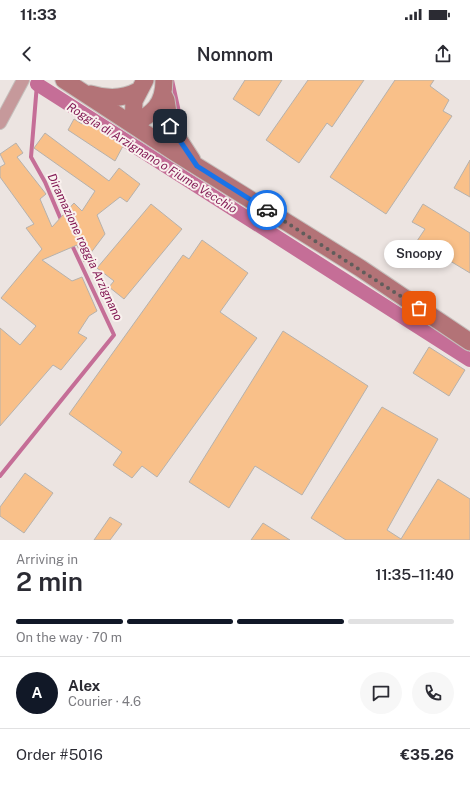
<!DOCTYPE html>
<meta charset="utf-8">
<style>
:root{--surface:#fff;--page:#f7f7f7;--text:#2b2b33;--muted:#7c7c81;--line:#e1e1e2;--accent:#111827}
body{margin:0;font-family:"Public Sans",sans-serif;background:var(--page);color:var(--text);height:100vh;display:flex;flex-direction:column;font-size:15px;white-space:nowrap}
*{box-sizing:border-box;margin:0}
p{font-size:13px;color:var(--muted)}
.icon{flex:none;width:22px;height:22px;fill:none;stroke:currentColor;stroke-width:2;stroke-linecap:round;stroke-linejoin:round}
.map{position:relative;height:460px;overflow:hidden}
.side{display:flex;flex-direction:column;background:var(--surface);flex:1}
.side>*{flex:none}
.pin{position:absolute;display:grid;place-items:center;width:34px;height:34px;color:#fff;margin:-17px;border-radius:8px;box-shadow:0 2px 6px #0006}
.courier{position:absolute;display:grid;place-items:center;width:40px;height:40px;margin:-20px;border:3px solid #1a73e8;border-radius:50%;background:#fff;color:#222;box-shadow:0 1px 5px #0007}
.bubble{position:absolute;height:28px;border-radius:14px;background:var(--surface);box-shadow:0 2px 6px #0003;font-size:13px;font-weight:600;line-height:28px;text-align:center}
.headline em{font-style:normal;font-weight:600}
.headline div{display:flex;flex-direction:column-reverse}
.headline{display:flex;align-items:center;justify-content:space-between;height:68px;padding:0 16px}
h1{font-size:26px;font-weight:600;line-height:30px}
.bar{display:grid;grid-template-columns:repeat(4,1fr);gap:6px 4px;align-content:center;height:48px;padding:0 16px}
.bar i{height:5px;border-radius:3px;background:var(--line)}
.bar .on{background:var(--accent)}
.bar p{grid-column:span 4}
.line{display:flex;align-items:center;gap:10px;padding:0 16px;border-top:1px solid var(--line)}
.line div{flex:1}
.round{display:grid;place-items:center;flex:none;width:42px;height:42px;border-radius:21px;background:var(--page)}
.status{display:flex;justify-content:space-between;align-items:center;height:28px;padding:0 20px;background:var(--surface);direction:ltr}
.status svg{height:11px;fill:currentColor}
header{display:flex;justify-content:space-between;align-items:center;height:52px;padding:0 16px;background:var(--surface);font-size:18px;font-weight:600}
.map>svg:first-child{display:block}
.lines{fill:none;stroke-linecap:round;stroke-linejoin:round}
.stream{stroke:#c56e97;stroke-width:4}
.canal{stroke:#c56e97;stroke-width:14}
.building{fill:#f9c089;stroke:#b6b1ac}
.street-casing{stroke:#c5bfbc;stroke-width:14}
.secondary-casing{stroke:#c5bfbc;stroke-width:19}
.street{stroke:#c6999b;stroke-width:12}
.secondary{stroke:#b37377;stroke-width:17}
.done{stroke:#615d5b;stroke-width:4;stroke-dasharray:0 7.2}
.route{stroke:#1a73e8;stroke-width:5}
.labels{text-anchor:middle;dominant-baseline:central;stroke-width:4;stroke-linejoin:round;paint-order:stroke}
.water-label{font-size:12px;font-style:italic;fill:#841b56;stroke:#f9f1ee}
</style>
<div class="status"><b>11:33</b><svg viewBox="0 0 49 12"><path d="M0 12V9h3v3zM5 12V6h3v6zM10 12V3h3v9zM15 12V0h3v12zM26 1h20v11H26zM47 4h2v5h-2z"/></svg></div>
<header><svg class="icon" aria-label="back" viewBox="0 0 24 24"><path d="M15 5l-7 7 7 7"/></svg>Nomnom<svg class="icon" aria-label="share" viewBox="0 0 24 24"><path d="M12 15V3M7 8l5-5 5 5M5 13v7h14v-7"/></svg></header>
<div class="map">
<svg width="470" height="460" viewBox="0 0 470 460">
<rect width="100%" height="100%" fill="#ece4e1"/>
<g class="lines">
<path class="stream" d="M 172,0 L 183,50
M 37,4 L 31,77 L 45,102 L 62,142
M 0,396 L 114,255 L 71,163"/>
<path class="canal" d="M 37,4 L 470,280"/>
</g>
<path class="building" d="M 245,0 L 282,0 L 259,36 L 233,19 Z
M 308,0 L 364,0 L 332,47 L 327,43 L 299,83 L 266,60 Z
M 395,0 L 434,0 L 430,6 L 449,20 L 443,31 L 452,36 L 386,134 L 330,97 Z
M 74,39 L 82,44 L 85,39 L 123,66 L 115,81 L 68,50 Z
M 45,53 L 109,101 L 119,88 L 140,104 L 127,122 L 120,117 L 97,135 L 105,154 L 84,182 L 77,165 L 42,180 L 72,201 L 82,197 L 97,231 L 89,236 L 78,253 L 87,258 L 61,290 L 53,285 L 0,346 L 0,248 L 20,265 L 36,246 L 1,218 L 42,169 L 26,148 L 34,144 L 0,97 L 0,87 L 5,84 L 0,74 L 16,63 L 23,73 L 17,77 L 46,114 L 40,119 L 52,147 L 74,123 L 82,131 L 95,111 L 34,68 Z
M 470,80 L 470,117 L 454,108 Z
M 151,124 L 182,149 L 124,219 L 109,207 L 114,201 L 97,188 Z
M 423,124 L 470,153 L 470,193 L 417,161 L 425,149 L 412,142 Z
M 202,160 L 248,193 L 220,232 L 257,258 L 157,397 L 142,386 L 132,398 L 113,385 L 122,372 L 69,334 L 183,175 L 189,179 Z
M 283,251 L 368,306 L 302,415 L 255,386 L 229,428 L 189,402 Z
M 429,267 L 465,290 L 449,316 L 413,293 Z
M 382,327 L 438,359 L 387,450 L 401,459 L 438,399 L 470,419 L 470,460 L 346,460 L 311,438 Z
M 25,393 L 53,413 L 24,453 L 0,436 L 0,427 Z
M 110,437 L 122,444 L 110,460 L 94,460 Z
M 263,443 L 290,460 L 251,460 Z"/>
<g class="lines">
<g class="street-casing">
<path id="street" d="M 0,43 L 23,0"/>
</g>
<g class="secondary-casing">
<path id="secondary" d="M 64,0 L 174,72 L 360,188 L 470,262
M 91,14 C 107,19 123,19 138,11
M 163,14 L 166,20 L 170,46 L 192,80
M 133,45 C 153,33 164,25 164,0
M 133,45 L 134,21 L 145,0"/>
</g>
<use href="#street" class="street"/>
<use href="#secondary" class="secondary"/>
</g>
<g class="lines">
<path class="done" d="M 267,130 L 419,228"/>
<path class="route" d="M 170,46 L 197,86 L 267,130"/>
</g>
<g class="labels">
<g class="water-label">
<text transform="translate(152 78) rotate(32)">Roggia di Arzignano o Fiume Vecchio</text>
<text transform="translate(85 167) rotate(65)">Diramazione roggia Arzignano</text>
</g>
</g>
</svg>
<div class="pin" style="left:419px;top:228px;background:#ea580c"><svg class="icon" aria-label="bag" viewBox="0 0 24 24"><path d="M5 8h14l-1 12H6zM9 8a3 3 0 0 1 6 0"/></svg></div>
<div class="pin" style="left:170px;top:46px;background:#1f2937"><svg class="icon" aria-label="home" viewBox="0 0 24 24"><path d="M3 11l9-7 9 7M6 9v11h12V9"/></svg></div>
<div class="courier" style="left:267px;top:130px"><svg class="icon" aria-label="car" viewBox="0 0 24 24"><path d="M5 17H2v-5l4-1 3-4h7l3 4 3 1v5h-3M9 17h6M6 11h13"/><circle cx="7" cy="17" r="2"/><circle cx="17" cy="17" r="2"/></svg></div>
<div class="bubble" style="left:384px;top:160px;width:70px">Snoopy</div>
</div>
<section class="side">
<div class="headline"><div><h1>2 min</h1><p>Arriving in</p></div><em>11:35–11:40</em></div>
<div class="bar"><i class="on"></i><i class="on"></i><i class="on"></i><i></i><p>On the way · 70 m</p></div>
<div class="line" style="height:72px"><b class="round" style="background:var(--accent);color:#fff">A</b><div><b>Alex</b><p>Courier · 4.6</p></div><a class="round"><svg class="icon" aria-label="chat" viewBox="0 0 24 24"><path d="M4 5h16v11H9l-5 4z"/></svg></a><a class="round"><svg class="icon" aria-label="phone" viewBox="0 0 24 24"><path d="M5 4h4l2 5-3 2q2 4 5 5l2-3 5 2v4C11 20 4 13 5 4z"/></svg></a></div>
<div class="line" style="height:52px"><div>Order #5016</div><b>€35.26</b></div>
</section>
